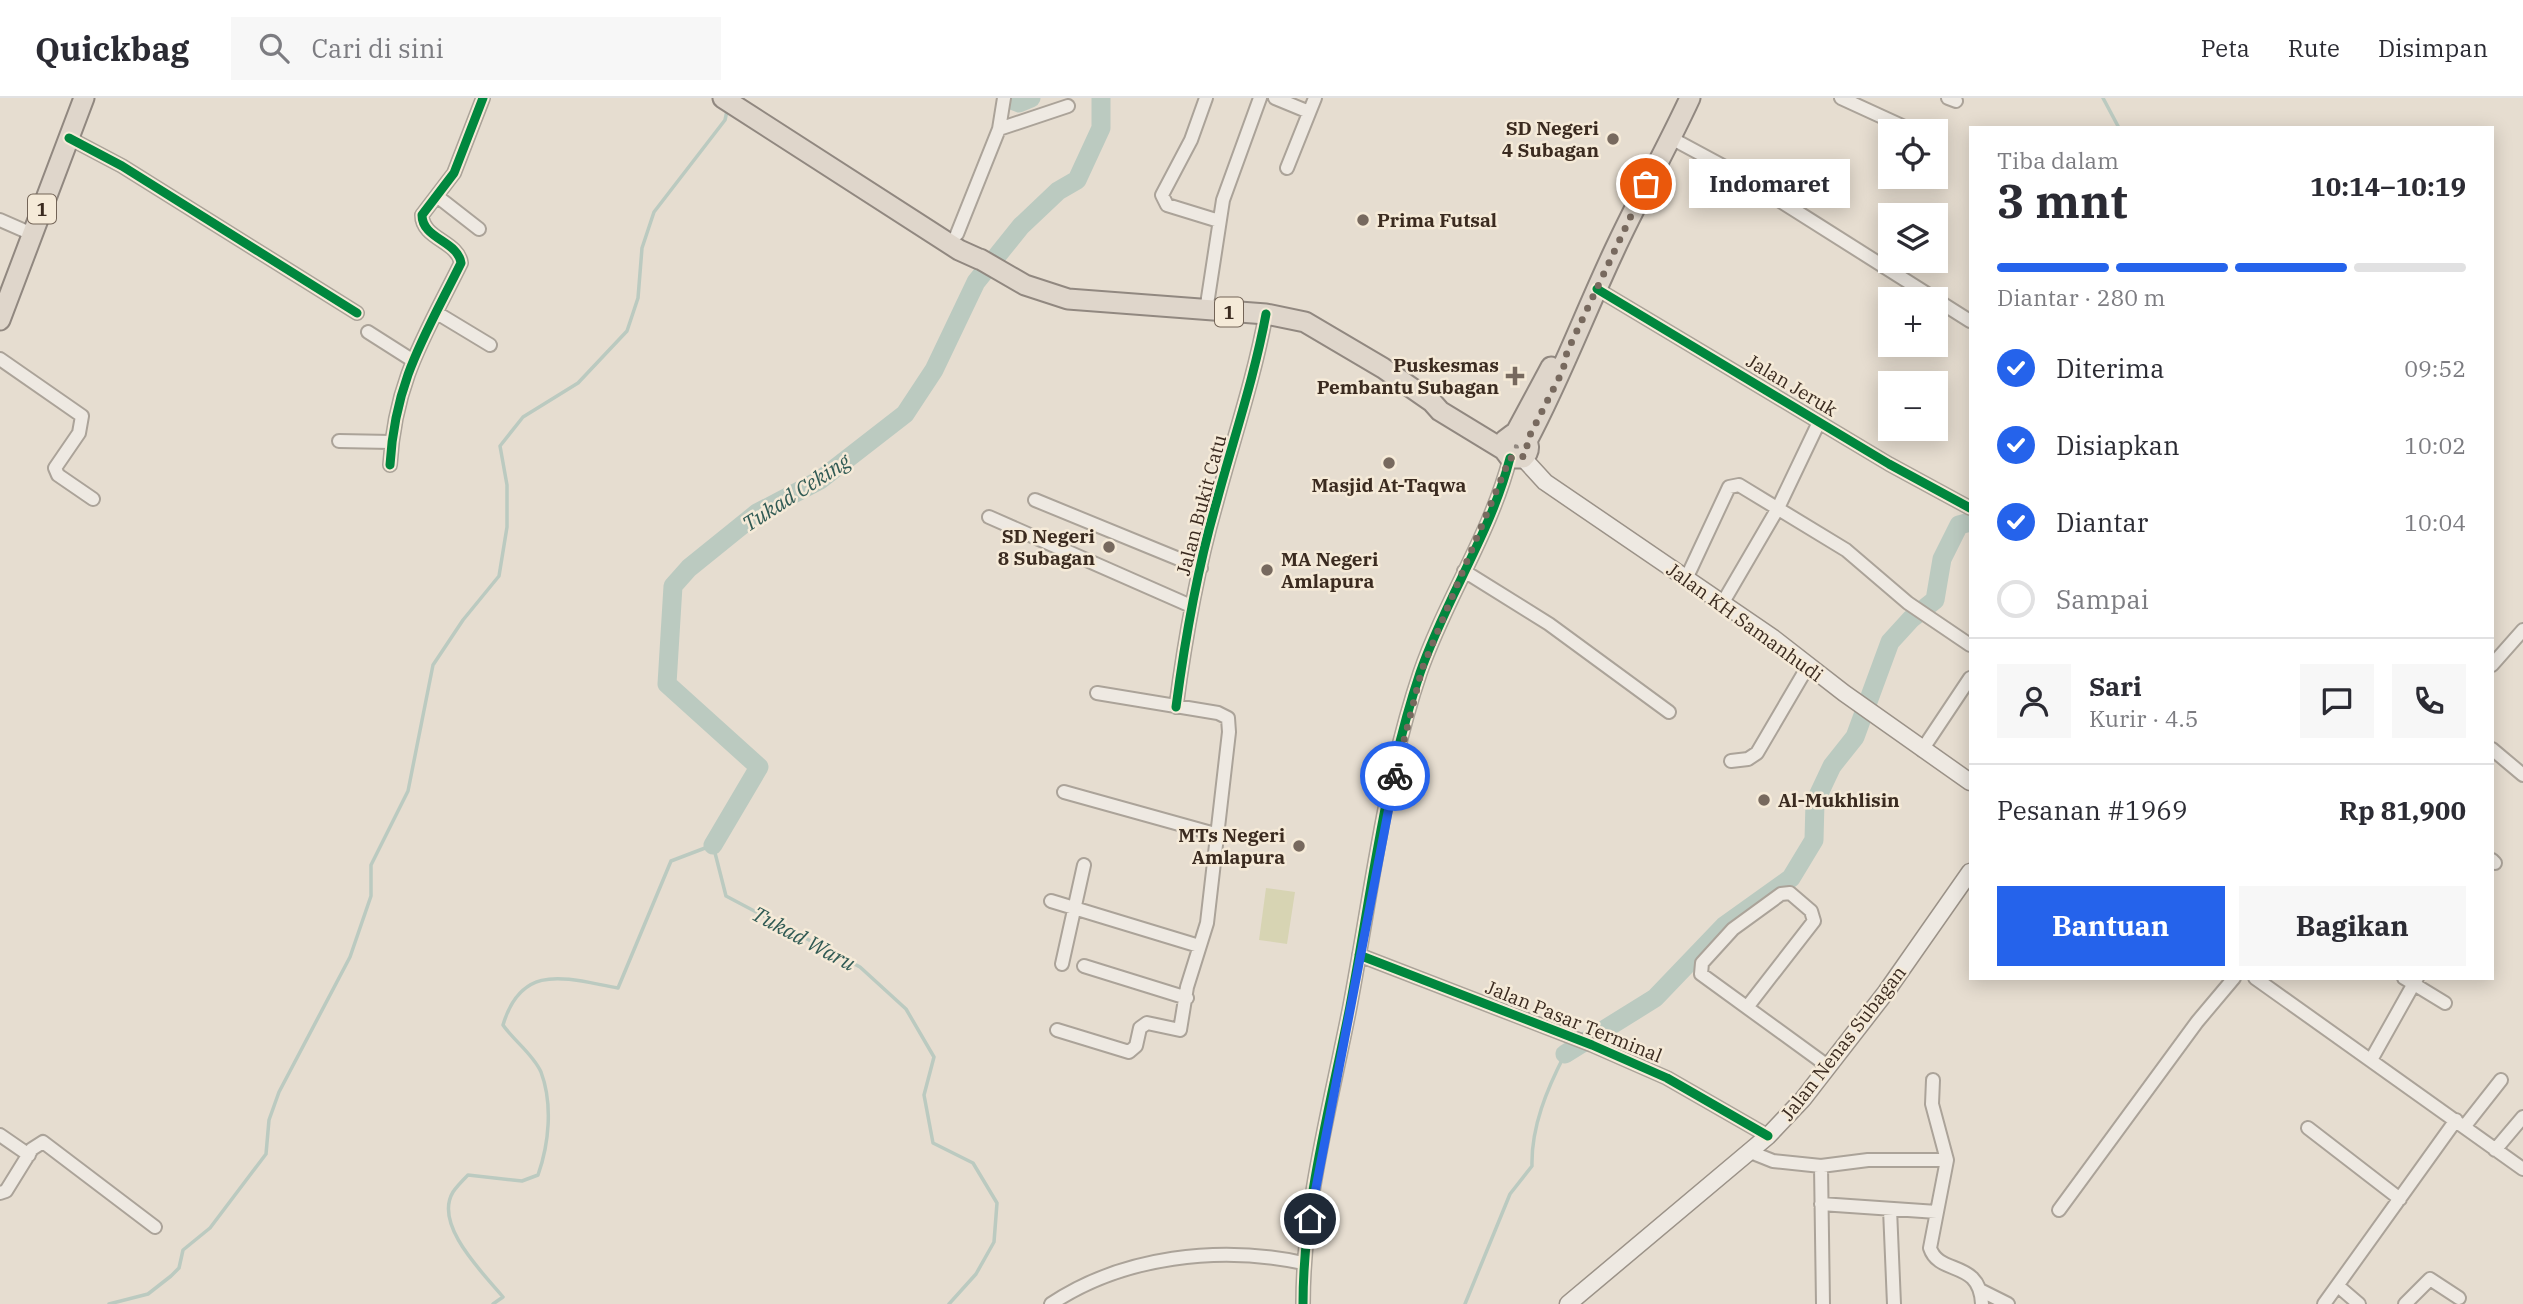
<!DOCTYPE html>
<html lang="id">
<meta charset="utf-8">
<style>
:root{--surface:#fff;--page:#f7f7f7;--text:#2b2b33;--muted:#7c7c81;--line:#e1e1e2;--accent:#2563eb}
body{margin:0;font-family:"IBM Plex Serif",serif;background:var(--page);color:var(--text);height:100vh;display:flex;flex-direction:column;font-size:26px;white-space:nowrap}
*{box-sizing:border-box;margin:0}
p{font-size:23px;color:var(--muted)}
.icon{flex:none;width:38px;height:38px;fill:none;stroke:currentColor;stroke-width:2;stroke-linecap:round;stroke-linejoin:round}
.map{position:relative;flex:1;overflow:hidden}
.details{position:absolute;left:1969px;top:28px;width:525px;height:854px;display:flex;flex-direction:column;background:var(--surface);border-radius:0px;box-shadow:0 4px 18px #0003}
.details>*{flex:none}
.buttons{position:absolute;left:1878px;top:21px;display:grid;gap:14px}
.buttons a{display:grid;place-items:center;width:70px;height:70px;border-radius:0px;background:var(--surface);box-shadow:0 4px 18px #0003;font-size:35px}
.pin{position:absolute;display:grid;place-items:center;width:60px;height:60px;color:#fff;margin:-30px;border:4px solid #fff;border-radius:50%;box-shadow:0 2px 7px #0007}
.courier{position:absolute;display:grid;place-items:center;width:70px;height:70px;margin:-35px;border:5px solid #2563eb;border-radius:50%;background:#fff;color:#222;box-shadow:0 2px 9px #0007}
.bubble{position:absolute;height:49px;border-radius:0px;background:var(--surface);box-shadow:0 4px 18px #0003;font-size:23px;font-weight:700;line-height:49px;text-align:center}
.head em{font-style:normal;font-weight:700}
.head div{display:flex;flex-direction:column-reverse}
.head{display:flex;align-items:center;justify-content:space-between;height:119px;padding:0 28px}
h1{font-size:46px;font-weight:700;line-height:52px}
.bar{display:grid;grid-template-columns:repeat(4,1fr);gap:10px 7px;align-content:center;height:84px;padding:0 28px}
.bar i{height:9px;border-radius:5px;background:var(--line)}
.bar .current{background:var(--accent)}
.bar p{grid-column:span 4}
.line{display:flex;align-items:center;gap:18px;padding:0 28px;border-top:2px solid var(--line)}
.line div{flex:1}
.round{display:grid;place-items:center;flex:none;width:74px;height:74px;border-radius:0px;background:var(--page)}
ol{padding:0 28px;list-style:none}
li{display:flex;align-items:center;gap:21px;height:77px}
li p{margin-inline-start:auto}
li .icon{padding:7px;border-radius:50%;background:var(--accent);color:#fff;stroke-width:4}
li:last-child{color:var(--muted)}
li i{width:38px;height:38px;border:4px solid var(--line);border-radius:50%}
.primary-button{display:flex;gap:14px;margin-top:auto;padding:14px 28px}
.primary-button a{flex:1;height:80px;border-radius:0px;background:var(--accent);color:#fff;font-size:28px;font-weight:700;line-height:80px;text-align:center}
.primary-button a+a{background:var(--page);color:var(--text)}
header{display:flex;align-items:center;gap:42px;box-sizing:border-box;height:98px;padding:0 35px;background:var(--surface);border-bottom:2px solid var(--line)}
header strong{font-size:33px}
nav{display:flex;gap:38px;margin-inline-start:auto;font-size:24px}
.search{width:490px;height:63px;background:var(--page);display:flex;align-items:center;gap:18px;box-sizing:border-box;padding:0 24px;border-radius:0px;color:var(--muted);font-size:26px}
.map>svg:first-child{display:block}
.green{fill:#d7d4b3}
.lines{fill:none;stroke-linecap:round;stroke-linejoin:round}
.stream{stroke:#bbcac0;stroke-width:3.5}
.river{stroke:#bbcac0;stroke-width:19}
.minor-casing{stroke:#aba399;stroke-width:16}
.secondary-casing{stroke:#9b9288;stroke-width:19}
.trunk-casing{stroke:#918880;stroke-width:23}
.minor{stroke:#eee9e2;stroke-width:12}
.secondary{stroke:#eee9e2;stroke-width:16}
.trunk{stroke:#dfd6cb;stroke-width:19}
.cycleway-casing{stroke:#f5ead8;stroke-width:13}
.cycleway{stroke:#00873e;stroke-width:9}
.done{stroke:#77695e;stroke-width:7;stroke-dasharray:0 12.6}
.route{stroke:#2563eb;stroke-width:9}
.poi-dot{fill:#77695e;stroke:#f5ead8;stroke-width:2.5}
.labels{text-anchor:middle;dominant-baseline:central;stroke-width:5;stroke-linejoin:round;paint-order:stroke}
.shield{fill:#f5ead8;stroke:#736457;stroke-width:2}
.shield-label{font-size:18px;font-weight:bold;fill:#3b2b20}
.poi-label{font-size:19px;font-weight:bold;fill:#3b2b20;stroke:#f5ead8;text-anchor:end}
.street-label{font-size:19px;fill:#3b2b20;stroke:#f5ead8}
.water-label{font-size:21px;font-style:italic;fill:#305a54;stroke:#f5ead8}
</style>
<header>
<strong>Quickbag</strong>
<div class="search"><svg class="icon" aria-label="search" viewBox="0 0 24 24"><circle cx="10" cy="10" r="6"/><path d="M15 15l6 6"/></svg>Cari di sini</div>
<nav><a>Peta</a><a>Rute</a><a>Disimpan</a></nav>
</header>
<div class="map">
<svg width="2523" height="1206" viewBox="0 0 2523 1206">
<rect width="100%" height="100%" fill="#e6ddd0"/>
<path class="green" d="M 1266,790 L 1295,794 L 1287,846 L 1259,842 Z"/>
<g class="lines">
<path class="stream" d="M 2103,0 L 2119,30
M 109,1206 L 148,1196 L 171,1178 L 179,1170 L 183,1152 L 210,1130 L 266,1056 L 269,1022 L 279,994 L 350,859 L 371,798 L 371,767 L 408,693 L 433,567 L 463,522 L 499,478 L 507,429 L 507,387 L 500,348 L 523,319 L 578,285 L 627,233 L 638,200 L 642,150 L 654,114 L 725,22 L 727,13
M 493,1206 L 503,1199 C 484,1176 433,1127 453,1094 C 457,1088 463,1082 468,1077 L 522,1083 L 538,1077 C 549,1046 553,1006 541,974 C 533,956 514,943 503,927 C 522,863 567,881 618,890 L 671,763 L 713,747 L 726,798 L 860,869 L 906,911 L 934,959 L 924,997 L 933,1045 L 973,1065 L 997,1105 L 994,1144 L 976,1176 L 949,1206
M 1465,1206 L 1510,1096 L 1532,1068 C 1531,1029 1547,991 1565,956"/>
<path class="river" d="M 1006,0 L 1019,5 L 1031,0
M 713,747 L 759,669 L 667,586 L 673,488 L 689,470 L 757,415 L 820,382 L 905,316 L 934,272 L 976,184 L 1021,128 L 1058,93 L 1077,82 L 1101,30 L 1101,0
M 1565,956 L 1655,900 L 1724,828 L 1791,780 L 1814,742 L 1815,704 L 1832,668 L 1855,639 L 1890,544 L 1911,521 L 1935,502 L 1942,461 L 1959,427 L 1970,424"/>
<g class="minor-casing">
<path id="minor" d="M 1206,0 L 1191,42 L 1162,97 L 1167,107 L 1219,123
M 1275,0 L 1309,14
M 1841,0 L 1913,33
M 1948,0 L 1956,3
M 999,31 L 1068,8
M 69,40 L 122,68 L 357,215
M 1671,40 L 1736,75 L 1970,223
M 1287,70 L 1315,0
M 438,99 L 479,131
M 0,122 L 32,136
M 957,136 L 999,31 L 1004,0
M 1597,191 L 1889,366 L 1970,410
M 1206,213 L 1223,102 L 1260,0
M 437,215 L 490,247
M 368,234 L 412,262
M 0,261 L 82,318 L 79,335 L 55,370 L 58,377 L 93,401
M 339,343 L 391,344
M 390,367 C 395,282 425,238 461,165 C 458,143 422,141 422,117 L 454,75 L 483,0
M 1035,402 L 1201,470
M 989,419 L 1191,508
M 1464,473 L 1549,526 L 1669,614
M 1686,481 L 1729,389 L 1739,387 L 1846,452 L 1908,505 L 1970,547
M 1722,506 L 1778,410 L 1819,324
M 2492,567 L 2523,532
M 1176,609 C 1185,541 1197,472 1216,406 C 1233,342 1254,281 1266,216
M 2492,651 L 2523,677
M 1922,652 L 1970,580
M 1731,663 L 1748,661 L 1757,655 L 1808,568
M 1064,694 L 1215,736
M 2492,762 L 2495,765
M 1051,803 L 1199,848
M 1359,857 L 1592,947 L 1667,980 L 1768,1038
M 1062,866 L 1084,767
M 1084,868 L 1187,900
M 2255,880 L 2523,1071
M 2404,880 L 2445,905
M 1748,908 L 1814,823 L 1811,813 L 1790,795 L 1781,796 L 1733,831 L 1702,865 L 1701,876 L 1829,969
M 1057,932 L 1129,954 L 1136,948 L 1140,930 L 1147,925 L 1180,932 L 1187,889 L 1207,825 L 1229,634 L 1228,620 L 1218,615 L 1097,595
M 2371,962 L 2417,880
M 1933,982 L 1932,1006 L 1947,1062 L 1930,1150 C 1939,1178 1980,1161 1982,1206
M 2464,1029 L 2501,982
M 2308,1030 L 2400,1101
M 0,1037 L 29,1057
M 2495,1052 L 2523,1019
M 1748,1053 L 1773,1063 L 1821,1068 L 1823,1206
M 1821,1068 L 1868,1062 L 1947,1062
M 0,1095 L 6,1093 L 32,1051 L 43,1044 L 155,1129
M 1821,1106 L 1937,1114
M 1890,1111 L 1894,1206
M 2059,1112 L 2197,924 L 2234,880
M 2338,1188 L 2359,1206
M 1982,1193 L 2008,1206
M 1051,1206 C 1123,1158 1220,1147 1303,1165
M 1303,1206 C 1303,1106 1331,1006 1350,908 C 1371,798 1384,682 1420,575 C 1445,502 1491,435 1510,360
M 2324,1206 L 2456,1022
M 2405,1206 L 2430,1181 L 2459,1200"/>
</g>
<g class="secondary-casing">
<path id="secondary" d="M 1523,360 L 1545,384 L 1772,539 L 1844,595 L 1970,684
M 1568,1206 L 1768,1038 L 1803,1001 L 1886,894 L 1970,774"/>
</g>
<g class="trunk-casing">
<path id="trunk" d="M 723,0 L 959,152 L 979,161
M 980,161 L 1025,187 L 1068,201 L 1266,216 L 1305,224 L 1383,270 L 1432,304 L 1440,313 L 1504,352 L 1510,360 L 1523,360 C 1531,353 1530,344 1522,338 L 1513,336 L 1505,342 L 1504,352
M 0,222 L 84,0
M 1515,336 L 1551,269
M 1527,343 C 1560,281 1584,217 1614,153 C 1638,101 1666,52 1690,0"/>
</g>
<use href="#minor" class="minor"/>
<use href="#secondary" class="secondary"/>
<use href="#trunk" class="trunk"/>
<g class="cycleway-casing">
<path id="cycleway" d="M 69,40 L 122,68 L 357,215
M 1597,191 L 1889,366 L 1970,410
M 390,367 C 395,282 425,238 461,165 C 458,143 422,141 422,117 L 454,75 L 483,0
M 1176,609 C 1185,541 1197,472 1216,406 C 1233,342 1254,281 1266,216
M 1359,857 L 1592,947 L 1667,980 L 1768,1038
M 1303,1206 C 1303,1106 1331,1006 1350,908 C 1371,798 1384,682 1420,575 C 1445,502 1491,435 1510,360"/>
</g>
<use href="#cycleway" class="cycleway"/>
</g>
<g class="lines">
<path class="done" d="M 1395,678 L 1422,571 L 1510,360 L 1520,361 L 1527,355 L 1527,343 L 1563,272 L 1567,254 L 1646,86"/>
<path class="route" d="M 1310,1121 L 1395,678"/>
</g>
<g class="poi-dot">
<circle cx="1613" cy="41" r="7"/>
<circle cx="1363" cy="122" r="7"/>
<path d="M1511.5 267.5h7v7h7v7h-7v7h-7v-7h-7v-7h7z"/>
<circle cx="1389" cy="365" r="7"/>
<circle cx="1109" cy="449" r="7"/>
<circle cx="1267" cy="472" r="7"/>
<circle cx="1764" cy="702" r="7"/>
<circle cx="1299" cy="748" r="7"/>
</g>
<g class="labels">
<g class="shield">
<rect x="28" y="96.5" width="28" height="29" rx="5"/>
<rect x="1215" y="199.5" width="28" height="29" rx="5"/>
</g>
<g class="shield-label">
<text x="42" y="111">1</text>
<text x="1229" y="214">1</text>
</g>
<g class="poi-label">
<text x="1599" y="30">SD Negeri<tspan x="1599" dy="22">4 Subagan</tspan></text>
<text x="1377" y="122" text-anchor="start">Prima Futsal</text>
<text x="1499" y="267">Puskesmas<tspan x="1499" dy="22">Pembantu Subagan</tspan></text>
<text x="1389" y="387" text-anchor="middle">Masjid At-Taqwa</text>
<text x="1095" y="438">SD Negeri<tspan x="1095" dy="22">8 Subagan</tspan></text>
<text x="1281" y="461" text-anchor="start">MA Negeri<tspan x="1281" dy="22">Amlapura</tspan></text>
<text x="1778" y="702" text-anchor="start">Al-Mukhlisin</text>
<text x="1285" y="737">MTs Negeri<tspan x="1285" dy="22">Amlapura</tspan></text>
</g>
<g class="street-label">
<text transform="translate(1792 287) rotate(31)">Jalan Jeruk</text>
<text transform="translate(1201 407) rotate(-75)">Jalan Bukit Catu</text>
<text transform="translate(1745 524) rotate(36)">Jalan KH Samanhudi</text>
<text transform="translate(1574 923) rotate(22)">Jalan Pasar Terminal</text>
<text transform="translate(1843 945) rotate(-52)">Jalan Nenas Subagan</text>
</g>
<g class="water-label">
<text transform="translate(796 394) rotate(-33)">Tukad Ceking</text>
<text transform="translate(804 840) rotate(28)">Tukad Waru</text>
</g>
</g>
</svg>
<div class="buttons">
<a><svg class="icon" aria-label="locate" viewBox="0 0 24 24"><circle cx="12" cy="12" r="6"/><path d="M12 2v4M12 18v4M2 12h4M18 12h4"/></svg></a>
<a><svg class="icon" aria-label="layers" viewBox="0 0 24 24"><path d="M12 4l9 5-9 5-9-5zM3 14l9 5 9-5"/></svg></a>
<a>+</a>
<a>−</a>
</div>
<div class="pin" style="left:1646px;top:86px;background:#ea580c"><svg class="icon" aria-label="bag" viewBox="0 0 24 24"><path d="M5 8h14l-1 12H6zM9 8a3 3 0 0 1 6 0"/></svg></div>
<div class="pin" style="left:1310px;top:1121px;background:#1f2937"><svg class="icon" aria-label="home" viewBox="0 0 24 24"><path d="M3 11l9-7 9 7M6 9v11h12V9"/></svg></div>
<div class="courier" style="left:1395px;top:678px"><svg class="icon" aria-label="bike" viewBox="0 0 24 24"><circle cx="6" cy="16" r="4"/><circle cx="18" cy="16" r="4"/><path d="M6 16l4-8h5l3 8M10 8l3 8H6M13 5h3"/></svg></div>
<div class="bubble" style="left:1689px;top:61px;width:161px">Indomaret</div>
<section class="details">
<div class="head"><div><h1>3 mnt</h1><p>Tiba dalam</p></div><em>10:14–10:19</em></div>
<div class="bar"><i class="current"></i><i class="current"></i><i class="current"></i><i></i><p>Diantar · 280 m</p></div>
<ol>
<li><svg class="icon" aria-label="check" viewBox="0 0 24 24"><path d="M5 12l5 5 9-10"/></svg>Diterima<p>09:52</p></li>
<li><svg class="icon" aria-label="check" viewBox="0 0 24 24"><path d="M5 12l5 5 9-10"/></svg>Disiapkan<p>10:02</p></li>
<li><svg class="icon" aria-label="check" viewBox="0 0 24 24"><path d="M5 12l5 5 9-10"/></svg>Diantar<p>10:04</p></li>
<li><i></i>Sampai</li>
</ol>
<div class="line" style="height:126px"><a class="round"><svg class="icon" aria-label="person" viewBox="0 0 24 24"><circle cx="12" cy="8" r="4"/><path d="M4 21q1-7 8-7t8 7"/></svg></a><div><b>Sari</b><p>Kurir · 4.5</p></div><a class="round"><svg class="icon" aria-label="chat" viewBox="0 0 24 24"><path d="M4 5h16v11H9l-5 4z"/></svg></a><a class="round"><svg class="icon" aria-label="phone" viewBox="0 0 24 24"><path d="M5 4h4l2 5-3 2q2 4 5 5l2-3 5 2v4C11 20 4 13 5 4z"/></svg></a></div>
<div class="line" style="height:91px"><div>Pesanan #1969</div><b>Rp 81,900</b></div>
<div class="primary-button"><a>Bantuan</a><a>Bagikan</a></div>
</section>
</div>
